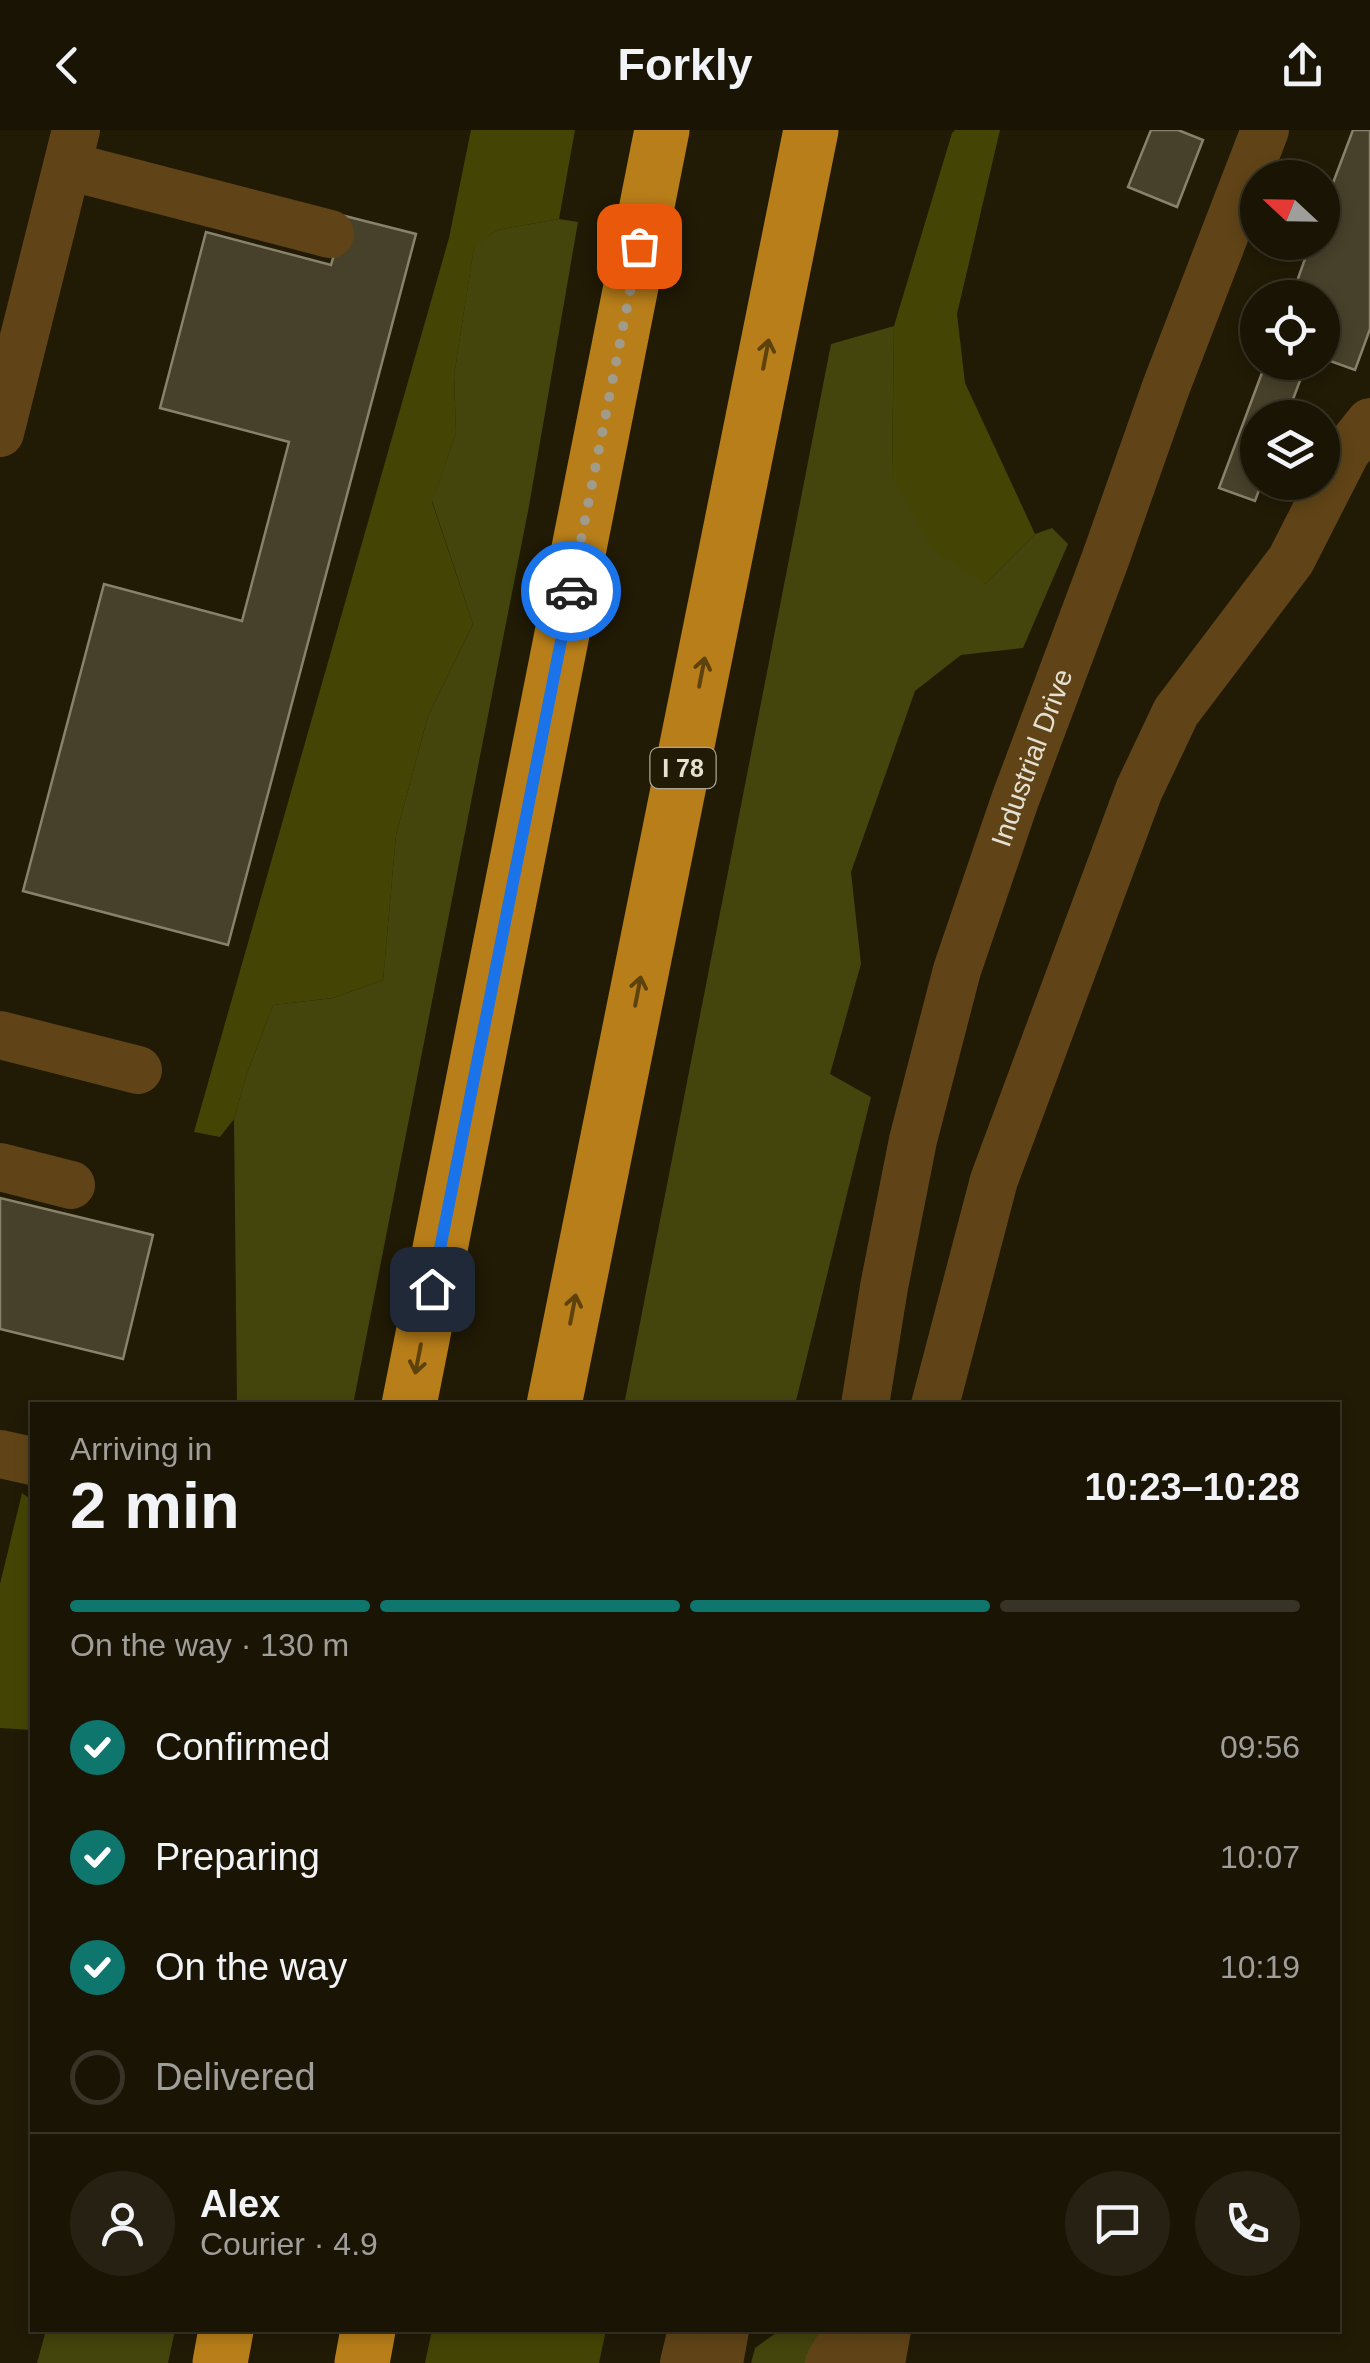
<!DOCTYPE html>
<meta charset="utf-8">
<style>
:root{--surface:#191404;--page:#262113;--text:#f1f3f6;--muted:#9f9e9a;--line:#373326;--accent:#0f766e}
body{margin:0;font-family:Arial,sans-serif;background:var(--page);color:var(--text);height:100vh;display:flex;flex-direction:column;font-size:38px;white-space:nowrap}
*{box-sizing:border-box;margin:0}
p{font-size:32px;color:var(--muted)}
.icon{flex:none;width:55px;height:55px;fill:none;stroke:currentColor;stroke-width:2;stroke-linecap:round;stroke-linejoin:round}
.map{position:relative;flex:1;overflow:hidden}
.details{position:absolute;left:30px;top:1272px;width:1310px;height:930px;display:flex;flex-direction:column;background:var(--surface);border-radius:0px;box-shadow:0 5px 15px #0003,0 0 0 2px var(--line)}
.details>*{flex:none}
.needle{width:65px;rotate:292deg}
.tools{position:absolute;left:1240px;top:30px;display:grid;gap:20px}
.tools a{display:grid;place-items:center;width:100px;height:100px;border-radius:50%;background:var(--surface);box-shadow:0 5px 15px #0003,0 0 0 2px var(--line);font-size:50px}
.pin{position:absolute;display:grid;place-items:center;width:85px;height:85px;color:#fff;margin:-42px;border-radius:20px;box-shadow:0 5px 15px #0006}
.courier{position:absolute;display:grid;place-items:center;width:100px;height:100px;margin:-50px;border:8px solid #1a73e8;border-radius:50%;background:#fff;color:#222;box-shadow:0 2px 12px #0007}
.summary em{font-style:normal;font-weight:800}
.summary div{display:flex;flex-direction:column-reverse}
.summary{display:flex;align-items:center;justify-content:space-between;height:170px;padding:0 40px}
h1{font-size:65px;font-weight:800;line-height:75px}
.bar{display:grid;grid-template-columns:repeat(4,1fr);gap:15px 10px;align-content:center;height:120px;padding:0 40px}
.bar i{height:12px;border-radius:8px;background:var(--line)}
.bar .current{background:var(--accent)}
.bar p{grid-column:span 4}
.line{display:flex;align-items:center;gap:25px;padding:0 40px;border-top:2px solid var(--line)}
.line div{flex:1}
.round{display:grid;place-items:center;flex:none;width:105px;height:105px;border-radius:52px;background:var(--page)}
ol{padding:0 40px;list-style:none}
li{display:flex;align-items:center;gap:30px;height:110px}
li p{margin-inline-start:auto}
li .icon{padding:10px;border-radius:50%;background:var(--accent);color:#fff;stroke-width:4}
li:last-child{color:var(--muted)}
li i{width:55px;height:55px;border:5px solid var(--line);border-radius:50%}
header{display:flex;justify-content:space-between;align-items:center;height:130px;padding:0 40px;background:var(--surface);font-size:45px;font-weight:800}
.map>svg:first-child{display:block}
.green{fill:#44440d}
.forest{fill:#444504}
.building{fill:#47402a;stroke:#898169;stroke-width:2.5}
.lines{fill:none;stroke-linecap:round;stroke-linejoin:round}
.minor{stroke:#604417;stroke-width:48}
.highway{stroke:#b87e19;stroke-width:55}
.oneway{stroke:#5d420d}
.done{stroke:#a09b8b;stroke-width:10;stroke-dasharray:0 18}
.route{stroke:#1a73e8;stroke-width:12}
.labels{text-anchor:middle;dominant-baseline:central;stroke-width:10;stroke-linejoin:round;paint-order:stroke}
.shield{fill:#211a05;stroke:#aaa595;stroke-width:2.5}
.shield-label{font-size:25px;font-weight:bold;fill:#e4e1d3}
.street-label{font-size:28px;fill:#e4e1d3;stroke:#211a05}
</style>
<header><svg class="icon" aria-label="back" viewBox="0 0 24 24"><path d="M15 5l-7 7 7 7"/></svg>Forkly<svg class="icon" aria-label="share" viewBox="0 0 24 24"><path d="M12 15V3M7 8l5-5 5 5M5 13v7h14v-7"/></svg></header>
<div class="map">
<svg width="1370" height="2233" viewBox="0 0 1370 2233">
<rect width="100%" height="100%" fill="#211a05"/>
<path class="green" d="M 559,89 L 578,92 L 529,376 L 353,1275 L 237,1275 L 234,989 L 246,946 L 273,875 L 333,868 L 383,850 L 396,705 L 428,586 L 473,494 L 432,371 L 456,303 L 454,246 L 474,116 L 497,100 Z
M 894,196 L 892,346 L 985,454 L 1035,404 L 1052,398 L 1068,414 L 1023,518 L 961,525 L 915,561 L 851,742 L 861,834 L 830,944 L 871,967 L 795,1275 L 624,1275 L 831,214 Z
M 46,2200 L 175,2200 L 168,2233 L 37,2233 Z
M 780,2200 L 833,2200 L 812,2233 L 751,2233 L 755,2218 Z"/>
<path class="forest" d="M 471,0 L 575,0 L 559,89 L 497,100 L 474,117 L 454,246 L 456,303 L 432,372 L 473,494 L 428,586 L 396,705 L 383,850 L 333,868 L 273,875 L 246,946 L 234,989 L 220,1007 L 194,1002 L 449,108 Z
M 955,0 L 1000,0 L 957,184 L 965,253 L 1035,404 L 985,454 L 934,421 L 892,346 L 894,196 L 952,3 Z
M 22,1363 L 32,1370 L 32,1600 L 0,1598 L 0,1454 Z
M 432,2200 L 606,2200 L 599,2233 L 425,2233 Z"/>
<path class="building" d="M 1151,0 L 1178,0 L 1203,10 L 1177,77 L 1128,57 Z
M 1353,0 L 1370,0 L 1370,199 L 1355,240 L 1322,228 L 1322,168 L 1291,168 L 1311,112 L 1322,112 L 1322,82 Z
M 345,86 L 416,104 L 228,815 L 23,761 L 104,454 L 242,491 L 289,312 L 160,278 L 206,102 L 331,135 Z
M 1266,232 L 1307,232 L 1286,288 L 1258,288 L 1258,352 L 1262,352 L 1255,371 L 1219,358 Z
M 0,1068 L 153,1105 L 123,1229 L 0,1199 Z"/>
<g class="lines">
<g class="minor">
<path d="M 68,36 L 330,104"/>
<path d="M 0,303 L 76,0"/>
<path d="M 0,905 L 138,940"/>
<path d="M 0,1037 L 71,1055"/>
<path id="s1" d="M 865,1275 L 884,1157 L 913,1010 L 957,840 L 1015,670 L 1105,430 L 1166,257 L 1265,0"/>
<path d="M 935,1275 L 994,1050 L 1139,660 L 1176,582 L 1291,430 L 1346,322 L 1370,292"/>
<path d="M 0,1324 L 32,1331"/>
<path d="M 684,2233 L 692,2200"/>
<path d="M 719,2233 L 725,2200"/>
<path d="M 829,2233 L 849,2200"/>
<path d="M 881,2233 L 887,2200"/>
</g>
<path class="highway" d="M 409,1275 L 662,0
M 554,1275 L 811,0
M 220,2233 L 226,2200
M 362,2233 L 368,2200"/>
</g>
<defs><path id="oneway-shaft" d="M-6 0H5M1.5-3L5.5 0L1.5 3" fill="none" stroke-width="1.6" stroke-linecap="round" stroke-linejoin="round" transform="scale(2.5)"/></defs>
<g class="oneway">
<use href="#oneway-shaft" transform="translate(766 224) rotate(-79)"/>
<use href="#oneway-shaft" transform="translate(702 542) rotate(-79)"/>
<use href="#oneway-shaft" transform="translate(638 861) rotate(-79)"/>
<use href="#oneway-shaft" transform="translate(573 1179) rotate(-79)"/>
<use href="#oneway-shaft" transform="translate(418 1229) rotate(101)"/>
</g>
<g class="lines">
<path class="done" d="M 571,461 L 639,116"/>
<path class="route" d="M 432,1159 L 571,461"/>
</g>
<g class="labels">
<rect class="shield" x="650.5" y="618" width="65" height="40" rx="8"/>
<g class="shield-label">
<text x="683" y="638">I 78</text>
</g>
<g class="street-label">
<text stroke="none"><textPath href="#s1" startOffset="670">Industrial Drive</textPath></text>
</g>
</g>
</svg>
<div class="tools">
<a><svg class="needle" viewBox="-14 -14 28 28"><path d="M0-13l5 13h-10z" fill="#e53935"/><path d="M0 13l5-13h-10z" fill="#9f9e9a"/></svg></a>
<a><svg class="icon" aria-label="locate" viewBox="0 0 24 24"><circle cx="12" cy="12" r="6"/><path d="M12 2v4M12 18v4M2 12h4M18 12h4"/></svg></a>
<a><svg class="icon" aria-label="layers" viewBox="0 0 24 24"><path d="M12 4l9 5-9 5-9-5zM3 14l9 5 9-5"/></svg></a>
</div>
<div class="pin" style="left:639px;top:116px;background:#ea580c"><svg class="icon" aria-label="bag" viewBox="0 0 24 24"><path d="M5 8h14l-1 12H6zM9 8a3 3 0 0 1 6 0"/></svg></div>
<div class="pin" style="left:432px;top:1159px;background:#1f2937"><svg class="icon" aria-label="home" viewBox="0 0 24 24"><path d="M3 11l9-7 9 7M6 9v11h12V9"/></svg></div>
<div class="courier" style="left:571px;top:461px"><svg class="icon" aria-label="car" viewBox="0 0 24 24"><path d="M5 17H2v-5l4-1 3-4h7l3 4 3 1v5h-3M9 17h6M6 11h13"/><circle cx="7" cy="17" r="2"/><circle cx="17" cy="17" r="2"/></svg></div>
<section class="details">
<div class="summary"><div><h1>2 min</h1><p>Arriving in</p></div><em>10:23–10:28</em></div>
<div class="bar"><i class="current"></i><i class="current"></i><i class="current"></i><i></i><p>On the way · 130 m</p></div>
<ol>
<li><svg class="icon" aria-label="check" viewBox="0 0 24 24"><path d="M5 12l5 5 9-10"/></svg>Confirmed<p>09:56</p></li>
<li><svg class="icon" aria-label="check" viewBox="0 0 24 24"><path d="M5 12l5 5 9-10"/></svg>Preparing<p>10:07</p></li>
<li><svg class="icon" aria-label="check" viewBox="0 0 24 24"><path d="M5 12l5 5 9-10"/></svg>On the way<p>10:19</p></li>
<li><i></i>Delivered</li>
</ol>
<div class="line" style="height:180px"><a class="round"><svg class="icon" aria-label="person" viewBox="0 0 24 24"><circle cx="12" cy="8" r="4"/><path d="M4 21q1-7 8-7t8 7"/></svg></a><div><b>Alex</b><p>Courier · 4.9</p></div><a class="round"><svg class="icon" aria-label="chat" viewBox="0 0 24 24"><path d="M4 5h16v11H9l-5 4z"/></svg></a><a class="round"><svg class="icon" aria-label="phone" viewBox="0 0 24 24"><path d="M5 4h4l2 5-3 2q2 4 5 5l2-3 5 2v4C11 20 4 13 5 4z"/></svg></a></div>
</section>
</div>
